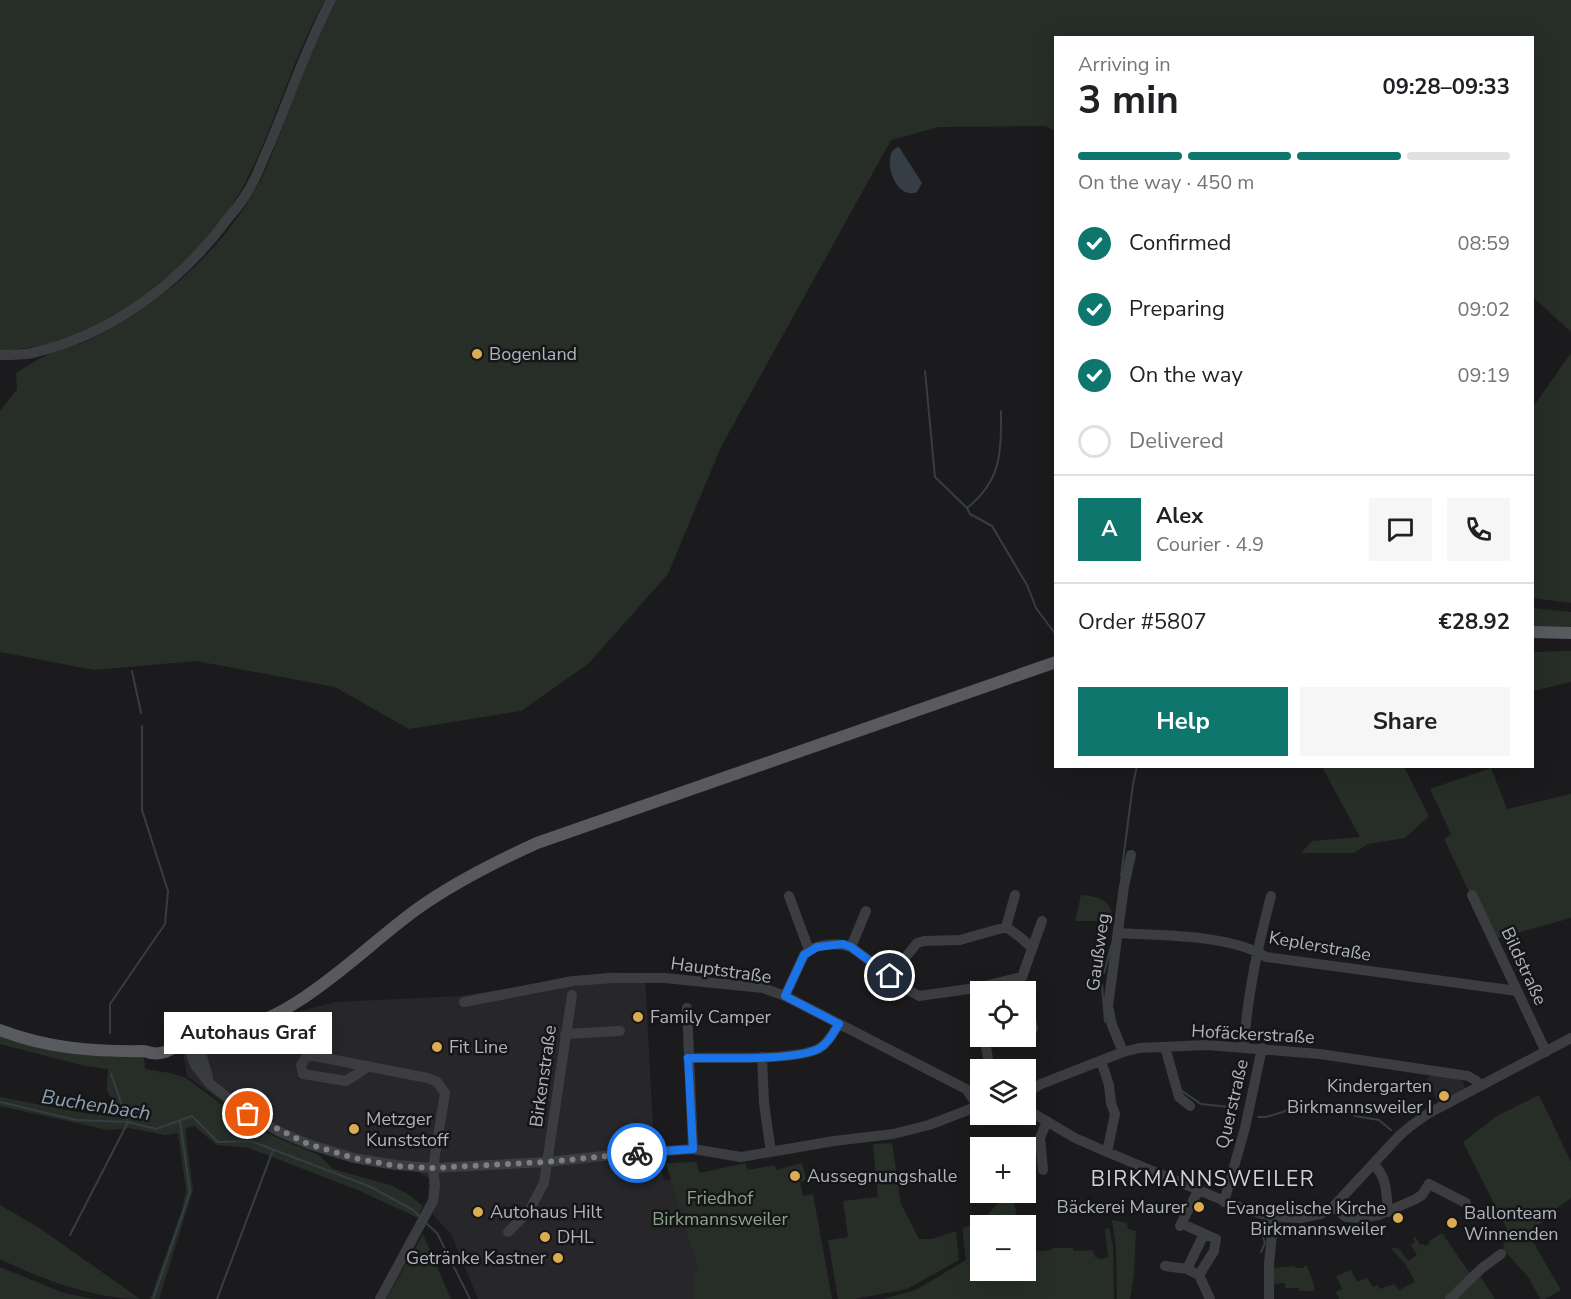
<!DOCTYPE html>
<meta charset="utf-8">
<style>
:root{--surface:#fff;--page:#f6f6f6;--text:#202124;--muted:#757577;--line:#e0e0e0;--accent:#0f766e}
body{margin:0;font-family:"Nunito Sans",sans-serif;background:var(--page);color:var(--text);height:100vh;display:flex;flex-direction:column;font-size:22px;white-space:nowrap}
*{box-sizing:border-box;margin:0}
p{font-size:20px;color:var(--muted)}
.icon{flex:none;width:33px;height:33px;fill:none;stroke:currentColor;stroke-width:2;stroke-linecap:round;stroke-linejoin:round}
.map{position:relative;flex:1;overflow:hidden}
.panel{position:absolute;left:1054px;top:36px;width:480px;height:732px;display:flex;flex-direction:column;background:var(--surface);border-radius:0px;box-shadow:0 6px 24px #0002}
.panel>*{flex:none}
.tools{position:absolute;left:970px;top:981px;display:grid;gap:12px}
.tools a{display:grid;place-items:center;width:66px;height:66px;border-radius:0px;background:var(--surface);box-shadow:0 6px 24px #0002;font-size:30px}
.pin{position:absolute;display:grid;place-items:center;width:51px;height:51px;color:#fff;margin:-26px;border:3px solid #fff;border-radius:50%;box-shadow:0 2px 6px #0007}
.courier{position:absolute;display:grid;place-items:center;width:60px;height:60px;margin:-30px;border:4px solid #1a73e8;border-radius:50%;background:#fff;color:#222;box-shadow:0 2px 8px #0007}
.bubble{position:absolute;height:42px;border-radius:0px;background:var(--surface);box-shadow:0 6px 24px #0002;font-size:20px;font-weight:700;line-height:42px;text-align:center}
.headline em{font-style:normal;font-weight:700}
.headline div{display:flex;flex-direction:column-reverse}
.headline{display:flex;align-items:center;justify-content:space-between;height:102px;padding:0 24px}
h1{font-size:39px;font-weight:700;line-height:45px}
.bar{display:grid;grid-template-columns:repeat(4,1fr);gap:9px 6px;align-content:center;height:72px;padding:0 24px}
.bar i{height:8px;border-radius:4px;background:var(--line)}
.bar .on{background:var(--accent)}
.bar p{grid-column:span 4}
.line{display:flex;align-items:center;gap:15px;padding:0 24px;border-top:2px solid var(--line)}
.line div{flex:1}
.round{display:grid;place-items:center;flex:none;width:63px;height:63px;border-radius:0px;background:var(--page)}
ol{padding:0 24px;list-style:none}
li{display:flex;align-items:center;gap:18px;height:66px}
li p{margin-inline-start:auto}
li .icon{padding:6px;border-radius:50%;background:var(--accent);color:#fff;stroke-width:4}
li:last-child{color:var(--muted)}
li i{width:33px;height:33px;border:3px solid var(--line);border-radius:50%}
.cta{display:flex;gap:12px;margin-top:auto;padding:12px 24px}
.cta a{flex:1;height:69px;border-radius:0px;background:var(--accent);color:#fff;font-size:24px;font-weight:700;line-height:69px;text-align:center}
.cta a+a{background:var(--page);color:var(--text)}
.map>svg:first-child{display:block}
.built{fill:#27272a}
.green{fill:#272e28}
.water{fill:#363e45}
.lines{fill:none;stroke-linecap:round;stroke-linejoin:round}
.stream{stroke:#363e45;stroke-width:2}
.minor{stroke:#3c3d41;stroke-width:10}
.major{stroke:#595a60;stroke-width:12}
.done{stroke:#7b7e84;stroke-width:6;stroke-dasharray:0 10.8}
.route{stroke:#1a73e8;stroke-width:8}
.poi-dot{fill:#ddab52;stroke:#161618;stroke-width:2}
.labels{text-anchor:middle;dominant-baseline:central;stroke-width:5;stroke-linejoin:round;paint-order:stroke}
.poi-label{font-size:18px;fill:#afb3bb;stroke:#161618;text-anchor:start}
.street-label{font-size:18px;fill:#afb3bb;stroke:#161618}
.park-label{font-size:18px;fill:#89a38a;stroke:#161618}
.water-label{font-size:20px;font-style:italic;fill:#8ba0b1;stroke:#161618}
.quarter-label{font-size:21px;letter-spacing:1.5px;fill:#d0d2d7;stroke:#161618}
</style>
<div class="map">
<svg width="1571" height="1299" viewBox="0 0 1571 1299">
<rect width="100%" height="100%" fill="#1b1b1d"/>
<path class="built" d="M 609,972 L 645,974 L 654,1147 L 664,1180 L 672,1180 L 698,1270 L 692,1272 L 694,1299 L 478,1299 L 451,1234 L 433,1215 L 428,1194 L 429,1178 L 414,1170 L 304,1146 L 241,1116 L 187,1076 L 183,1054 L 254,1033 L 304,1010 L 335,1002 L 461,996 Z
M 1431,1074 L 1461,1079 L 1465,1088 L 1439,1103 L 1426,1081 Z"/>
<path class="green" d="M 0,0 L 325,0 C 292,58 276,124 245,183 C 212,248 138,310 71,337 C 48,346 24,348 0,352 Z
M 337,0 L 1571,0 L 1571,332 L 1533,297 L 1533,38 L 1056,38 L 1056,131 L 1045,126 L 939,127 L 891,140 L 721,447 L 668,574 L 588,664 L 521,711 L 409,729 L 335,687 L 196,661 L 94,670 L 0,652 L 0,411 L 17,389 L 16,373 C 26,367 36,360 47,355 C 58,350 71,347 82,343 C 104,333 126,321 145,307 C 196,272 244,221 268,164 C 291,109 308,52 337,0 Z
M 1571,353 L 1571,603 L 1533,598 L 1533,407 Z
M 1533,608 L 1571,612 L 1571,630 L 1533,629 Z
M 1571,651 L 1571,682 L 1533,691 L 1533,652 Z
M 1322,767 L 1404,767 L 1429,816 L 1405,838 L 1368,844 L 1354,853 L 1301,853 L 1312,841 L 1360,837 Z
M 1491,768 L 1507,809 L 1571,794 L 1571,918 L 1492,940 L 1444,839 L 1451,834 L 1430,789 Z
M 1081,895 C 1097,896 1114,900 1112,921 L 1075,921 Z
M 0,1036 C 45,1052 96,1059 144,1057 L 145,1069 L 170,1073 L 186,1078 L 236,1115 L 271,1135 L 319,1155 L 333,1169 L 393,1186 L 411,1196 L 423,1206 L 418,1218 L 360,1191 L 249,1148 L 217,1145 L 194,1126 L 185,1129 L 193,1190 L 159,1299 L 150,1299 L 182,1210 L 186,1190 L 178,1133 L 165,1135 L 129,1128 L 108,1130 L 0,1106 L 0,1097 L 78,1112 L 121,1118 L 107,1090 L 108,1069 L 85,1066 L 0,1044 Z
M 1539,1095 L 1571,1162 L 1571,1198 L 1546,1216 L 1546,1219 L 1528,1233 L 1561,1290 L 1545,1299 L 1540,1299 L 1529,1278 L 1503,1249 L 1507,1229 L 1463,1142 L 1497,1116 Z
M 892,1143 L 901,1204 L 919,1239 L 932,1239 L 956,1231 L 959,1260 L 907,1289 L 855,1299 L 838,1299 L 828,1240 L 848,1237 L 843,1201 L 878,1197 L 873,1144 Z
M 696,1162 L 700,1173 L 745,1163 L 748,1170 L 775,1165 L 776,1170 L 802,1163 L 806,1180 L 800,1182 L 803,1196 L 813,1194 L 832,1299 L 694,1299 L 692,1271 L 698,1269 L 666,1163 Z
M 1005,1193 L 1013,1193 L 1018,1225 L 981,1226 L 981,1270 L 1026,1270 L 1026,1252 L 1051,1250 L 1052,1248 L 1073,1248 L 1074,1251 L 1093,1250 L 1095,1257 L 1101,1259 L 1108,1257 L 1105,1229 L 1109,1228 L 1113,1247 L 1114,1299 L 883,1299 L 916,1290 L 966,1260 L 962,1228 C 985,1220 991,1213 1005,1193 Z
M 0,1205 L 41,1229 L 140,1299 C 95,1299 40,1279 0,1259 Z
M 1112,1220 L 1127,1223 L 1128,1229 L 1136,1231 L 1134,1274 L 1130,1299 L 1117,1299 L 1116,1246 Z
M 1442,1233 L 1471,1275 L 1445,1299 L 1339,1299 L 1336,1292 L 1342,1289 L 1336,1276 L 1351,1270 L 1357,1282 L 1367,1278 L 1373,1287 L 1377,1285 L 1380,1289 L 1394,1284 L 1399,1290 L 1415,1282 L 1405,1263 L 1391,1249 L 1396,1247 L 1400,1250 L 1408,1261 L 1417,1255 L 1411,1245 L 1415,1242 L 1413,1238 L 1415,1237 L 1420,1245 L 1423,1244 L 1425,1246 L 1430,1243 L 1429,1241 Z
M 423,1234 L 451,1299 L 386,1299 Z
M 1295,1266 L 1295,1268 L 1304,1268 L 1304,1266 L 1307,1266 L 1314,1285 L 1314,1291 L 1299,1291 L 1299,1288 L 1285,1288 L 1285,1283 L 1274,1284 L 1274,1268 Z
M 0,1267 L 64,1293 L 94,1299 L 0,1299 Z
M 1480,1276 L 1495,1299 L 1454,1299 Z"/>
<path class="water" d="M 899,147 L 922,183 L 917,192 C 894,202 879,151 899,147 Z"/>
<g class="lines">
<path class="stream" d="M 925,371 L 935,477 L 967,508 L 970,514 L 992,526 L 1027,585 L 1036,608 L 1056,635
M 967,508 C 1002,480 1001,452 1001,411
M 132,671 L 141,713
M 1121,876 L 1133,784 L 1137,766
M 1104,973 L 1111,946
M 1102,985 L 1105,1022
M 110,1033 L 110,1004 L 165,924 L 168,891 L 142,810 L 142,726
M 1182,1091 L 1201,1104 L 1239,1108
M 0,1102 L 76,1120 L 128,1122 L 156,1129 L 192,1116 L 218,1142 L 251,1141 L 371,1187 L 413,1210 L 421,1218
M 1258,1117 L 1266,1117 L 1283,1112 L 1297,1104 L 1314,1102 L 1348,1111 L 1355,1116 L 1379,1120 L 1391,1130
M 425,1222 L 437,1233 L 470,1299
M 70,1235 L 128,1122 L 111,1074
M 1261,1252 L 1265,1243 L 1262,1234 L 1265,1231 L 1264,1229
M 153,1299 L 190,1192 L 180,1121
M 217,1299 L 273,1150"/>
<path class="minor" d="M 0,355 C 10,355 22,355 32,353 C 112,335 181,282 229,217 C 236,209 243,200 248,191 C 257,177 262,161 269,146 C 290,97 306,47 331,0
M 1472,895 L 1546,1052
M 1006,927 L 1015,895
M 1118,933 C 1161,936 1230,934 1266,957 L 1517,991
M 851,947 L 866,911
M 809,950 C 822,944 838,942 851,947 L 910,991 L 919,996 L 926,995 L 976,988 L 1022,977 L 1042,921
M 890,977 L 917,943 L 924,941 L 960,940 L 1006,927 L 1020,937 L 1032,948
M 1026,993 L 1033,1029
M 785,996 L 804,955 L 809,950 L 789,896
M 464,1002 L 573,981 L 613,978 L 665,978 L 763,988 L 785,996 L 966,1089 L 977,1105
M 687,1008 L 693,1149
M 565,1034 L 620,1031
M 984,1036 L 990,1070
M 198,1042 L 208,1077
M 188,1045 L 195,1065 L 209,1083 L 248,1114 L 278,1131 L 308,1144 L 354,1158 L 396,1165 L 433,1168 L 547,1162 L 621,1154 L 693,1149 L 741,1157 L 834,1141 L 893,1134 L 929,1125 L 981,1105
M 1165,1047 L 1179,1097 L 1190,1106
M 1244,1047 C 1247,995 1258,946 1271,896
M 1123,1052 L 1112,1025 L 1108,1006 L 1124,886 L 1131,855
M 762,1057 L 764,1103 L 771,1152
M 688,1058 C 719,1057 792,1061 818,1049 C 828,1044 833,1033 839,1024
M 1101,1061 L 1109,1085 L 1111,1103 L 1115,1114 L 1107,1152
M 368,1067 L 346,1081 L 303,1074 L 301,1065 L 306,1057 L 314,1056 L 428,1078 L 437,1082 L 445,1093 L 433,1168 L 435,1186 L 433,1201 L 380,1299
M 1026,1093 L 1041,1084 L 1123,1052 L 1139,1048 L 1207,1045 L 1320,1054 L 1468,1076 L 1475,1080 L 1481,1086
M 1026,1109 L 1075,1138 L 1107,1152 L 1244,1209 L 1274,1217 L 1301,1218 L 1320,1214 L 1333,1207 L 1400,1135 L 1412,1125 L 1429,1113 L 1571,1038
M 1373,1164 C 1388,1178 1386,1193 1388,1212
M 1043,1170 L 1040,1138 L 1047,1121
M 1224,1202 L 1245,1128 L 1262,1048
M 1333,1207 L 1346,1217 L 1361,1218 L 1379,1215 L 1416,1199 L 1422,1195 L 1429,1184 L 1466,1203
M 1180,1226 L 1198,1191
M 1187,1226 L 1216,1239 L 1214,1251 L 1199,1275
M 508,1232 L 529,1211 L 544,1183 L 572,995
M 1165,1266 L 1187,1269 L 1199,1275 L 1210,1299
M 1187,1269 L 1204,1234
M 1269,1299 L 1269,1263 L 1274,1217
M 1450,1299 L 1482,1268 L 1501,1254"/>
<path class="major" d="M 1533,632 L 1571,633
M 0,1030 C 47,1048 94,1052 144,1051 C 155,1055 163,1054 173,1048 C 216,1039 260,1026 297,1002 C 340,975 376,939 417,909 C 455,882 495,862 537,843 L 1056,662"/>
</g>
<g class="lines">
<path class="done" d="M 248,1114 L 308,1144 L 354,1158 L 396,1166 L 432,1168 L 546,1162 L 637,1153"/>
<path class="route" d="M 637,1153 L 693,1149 L 688,1058 C 718,1058 793,1061 818,1049 C 828,1044 833,1033 839,1024 L 785,996 L 804,955 L 817,947 L 843,944 L 851,947 L 890,976"/>
</g>
<g class="poi-dot">
<circle cx="477" cy="354" r="6"/>
<circle cx="638" cy="1017" r="6"/>
<circle cx="437" cy="1047" r="6"/>
<circle cx="1444" cy="1096" r="6"/>
<circle cx="354" cy="1129" r="6"/>
<circle cx="795" cy="1176" r="6"/>
<circle cx="1199" cy="1207" r="6"/>
<circle cx="478" cy="1212" r="6"/>
<circle cx="1398" cy="1218" r="6"/>
<circle cx="1452" cy="1223" r="6"/>
<circle cx="545" cy="1237" r="6"/>
<circle cx="558" cy="1258" r="6"/>
</g>
<g class="labels">
<g class="poi-label">
<text x="489" y="354">Bogenland</text>
<text x="650" y="1017">Family Camper</text>
<text x="449" y="1047">Fit Line</text>
<text x="1432" y="1086" text-anchor="end">Kindergarten<tspan x="1432" dy="21">Birkmannsweiler I</tspan></text>
<text x="366" y="1119">Metzger<tspan x="366" dy="21">Kunststoff</tspan></text>
<text x="807" y="1176">Aussegnungshalle</text>
<text x="1187" y="1207" text-anchor="end">Bäckerei Maurer</text>
<text x="1386" y="1208" text-anchor="end">Evangelische Kirche<tspan x="1386" dy="21">Birkmannsweiler</tspan></text>
<text x="490" y="1212">Autohaus Hilt</text>
<text x="1464" y="1213">Ballonteam<tspan x="1464" dy="21">Winnenden</tspan></text>
<text x="557" y="1237">DHL</text>
<text x="546" y="1258" text-anchor="end">Getränke Kastner</text>
</g>
<g class="street-label">
<text transform="translate(1320 946) rotate(10)">Keplerstraße</text>
<text transform="translate(1098 952) rotate(-82)">Gaußweg</text>
<text transform="translate(1524 966) rotate(65)">Bildstraße</text>
<text transform="translate(721 970) rotate(8)">Hauptstraße</text>
<text transform="translate(1253 1034) rotate(3)">Hofäckerstraße</text>
<text transform="translate(543 1076) rotate(-82)">Birkenstraße</text>
<text transform="translate(1232 1104) rotate(-77)">Querstraße</text>
</g>
<g class="park-label">
<text x="720" y="1198">Friedhof<tspan x="720" dy="21">Birkmannsweiler</tspan></text>
</g>
<g class="water-label">
<text transform="translate(96 1105) rotate(9)">Buchenbach</text>
</g>
<g class="quarter-label">
<text x="1203" y="1179">BIRKMANNSWEILER</text>
</g>
</g>
</svg>
<div class="tools">
<a><svg class="icon" aria-label="locate" viewBox="0 0 24 24"><circle cx="12" cy="12" r="6"/><path d="M12 2v4M12 18v4M2 12h4M18 12h4"/></svg></a>
<a><svg class="icon" aria-label="layers" viewBox="0 0 24 24"><path d="M12 4l9 5-9 5-9-5zM3 14l9 5 9-5"/></svg></a>
<a>+</a>
<a>−</a>
</div>
<div class="pin" style="left:248px;top:1114px;background:#ea580c"><svg class="icon" aria-label="bag" viewBox="0 0 24 24"><path d="M5 8h14l-1 12H6zM9 8a3 3 0 0 1 6 0"/></svg></div>
<div class="pin" style="left:890px;top:976px;background:#1f2937"><svg class="icon" aria-label="home" viewBox="0 0 24 24"><path d="M3 11l9-7 9 7M6 9v11h12V9"/></svg></div>
<div class="courier" style="left:637px;top:1153px"><svg class="icon" aria-label="bike" viewBox="0 0 24 24"><circle cx="6" cy="16" r="4"/><circle cx="18" cy="16" r="4"/><path d="M6 16l4-8h5l3 8M10 8l3 8H6M13 5h3"/></svg></div>
<div class="bubble" style="left:164px;top:1012px;width:168px">Autohaus Graf</div>
<section class="panel">
<div class="headline"><div><h1>3 min</h1><p>Arriving in</p></div><em>09:28–09:33</em></div>
<div class="bar"><i class="on"></i><i class="on"></i><i class="on"></i><i></i><p>On the way · 450 m</p></div>
<ol>
<li><svg class="icon" aria-label="check" viewBox="0 0 24 24"><path d="M5 12l5 5 9-10"/></svg>Confirmed<p>08:59</p></li>
<li><svg class="icon" aria-label="check" viewBox="0 0 24 24"><path d="M5 12l5 5 9-10"/></svg>Preparing<p>09:02</p></li>
<li><svg class="icon" aria-label="check" viewBox="0 0 24 24"><path d="M5 12l5 5 9-10"/></svg>On the way<p>09:19</p></li>
<li><i></i>Delivered</li>
</ol>
<div class="line" style="height:108px"><b class="round" style="background:var(--accent);color:#fff">A</b><div><b>Alex</b><p>Courier · 4.9</p></div><a class="round"><svg class="icon" aria-label="chat" viewBox="0 0 24 24"><path d="M4 5h16v11H9l-5 4z"/></svg></a><a class="round"><svg class="icon" aria-label="phone" viewBox="0 0 24 24"><path d="M5 4h4l2 5-3 2q2 4 5 5l2-3 5 2v4C11 20 4 13 5 4z"/></svg></a></div>
<div class="line" style="height:78px"><div>Order #5807</div><b>€28.92</b></div>
<div class="cta"><a>Help</a><a>Share</a></div>
</section>
</div>
